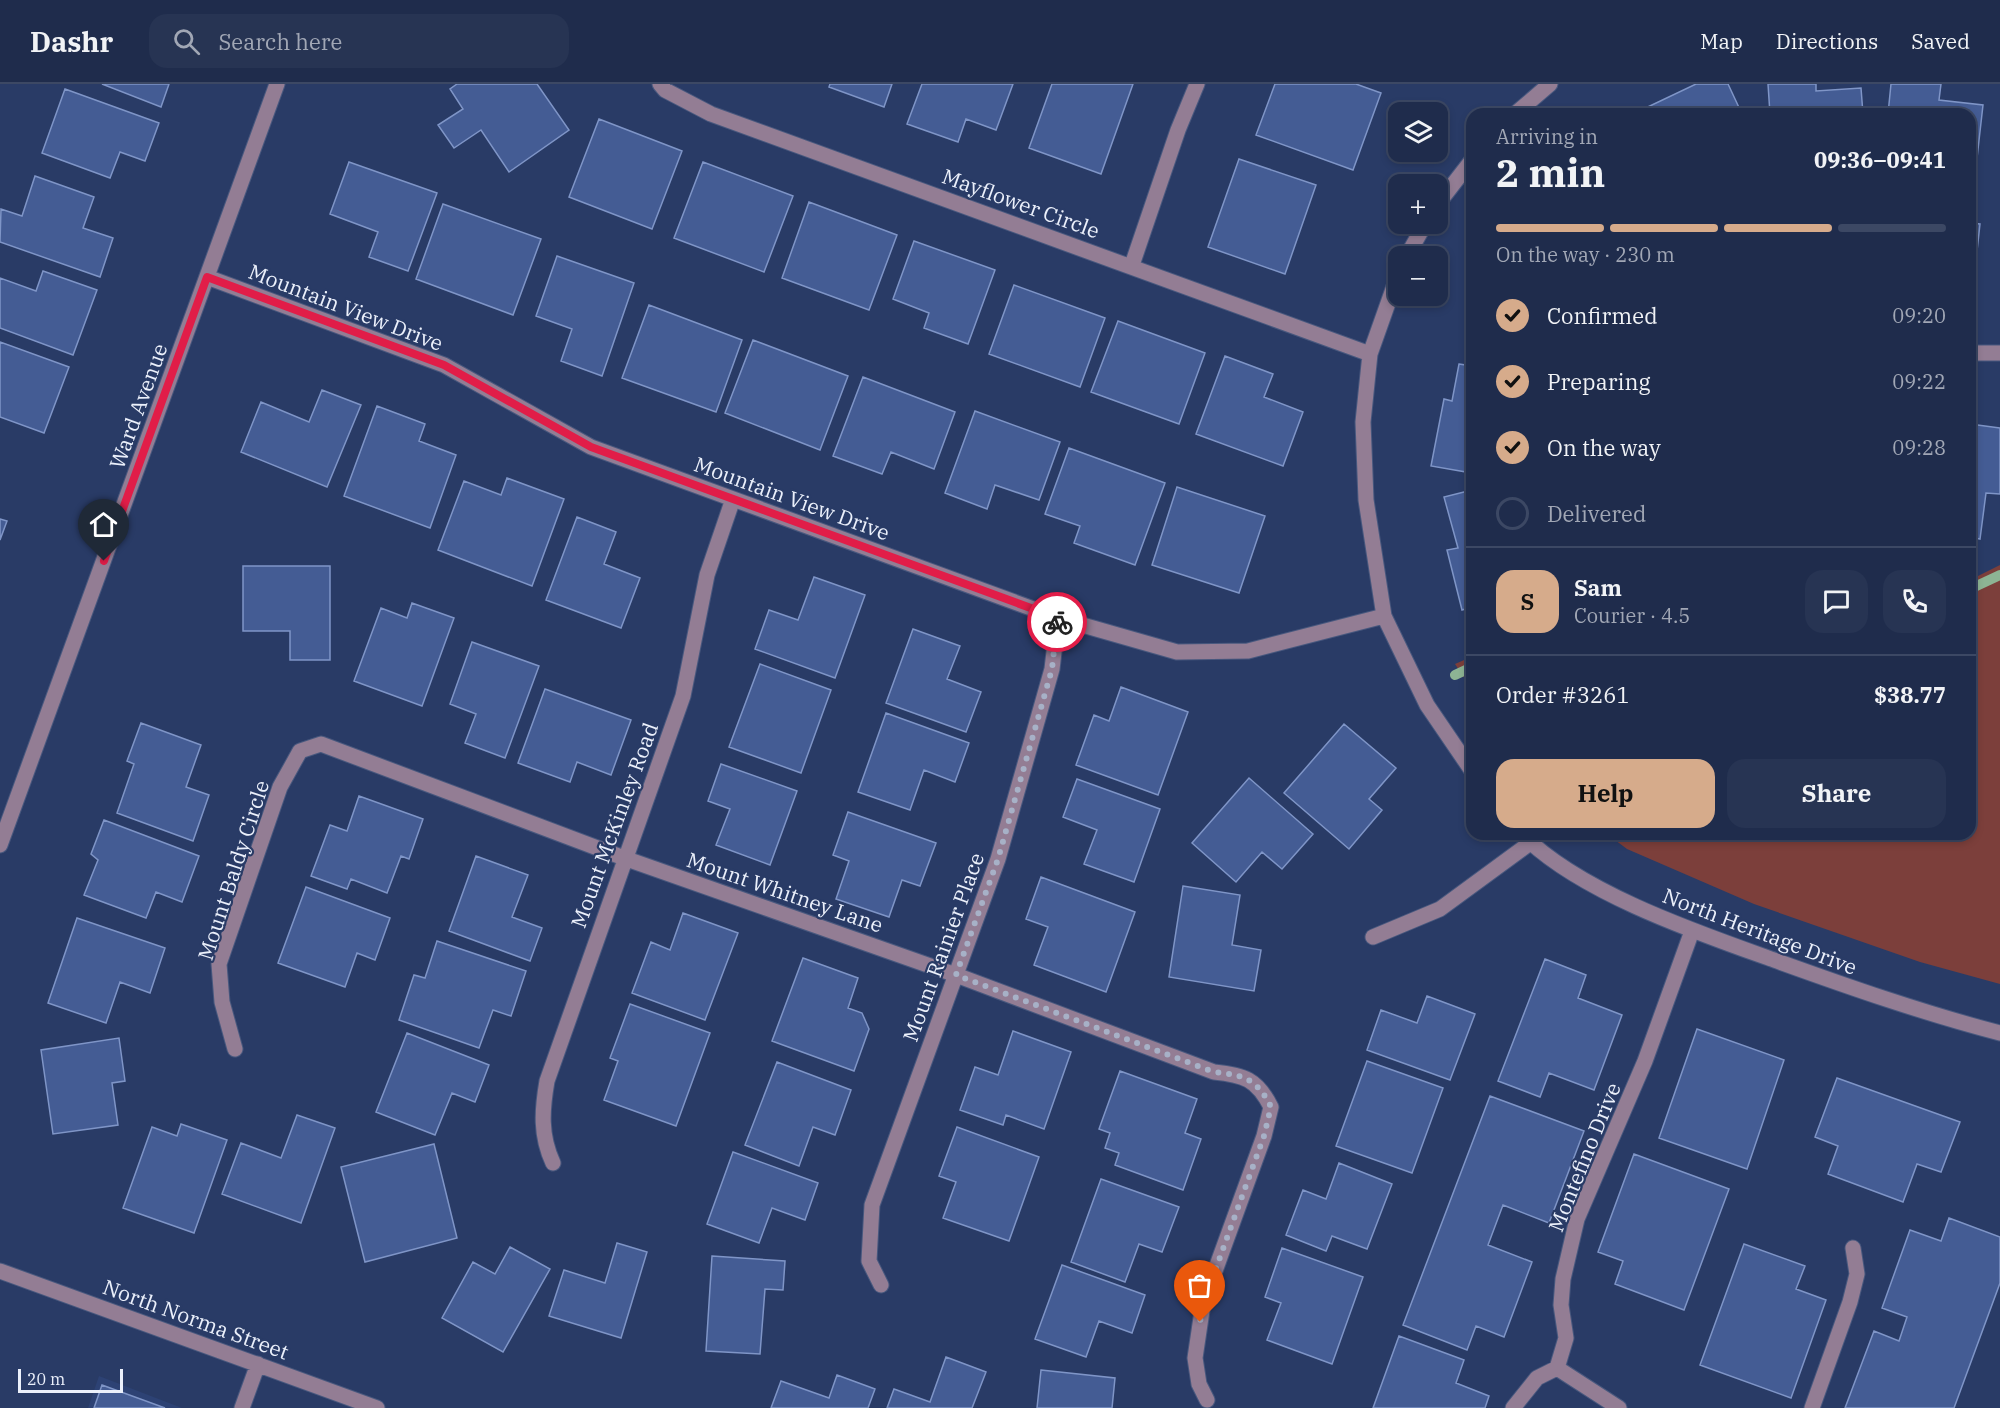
<!DOCTYPE html>
<meta charset="utf-8">
<style>
:root{--surface:#1f2c4c;--page:#273453;--text:#f1f3f6;--muted:#a1a7b5;--line:#3c4864;--accent:#d6ab8b}
body{margin:0;font-family:"IBM Plex Serif",serif;background:var(--page);color:var(--text);height:100vh;display:flex;flex-direction:column;font-size:22px;white-space:nowrap}
*{box-sizing:border-box;margin:0}
p{font-size:20px;color:var(--muted)}
.icon{flex:none;width:33px;height:33px;fill:none;stroke:currentColor;stroke-width:2;stroke-linecap:round;stroke-linejoin:round}
.map{position:relative;flex:1;overflow:hidden}
.sheet{position:absolute;left:1466px;top:24px;width:510px;height:732px;display:flex;flex-direction:column;background:var(--surface);border-radius:18px;box-shadow:0 3px 9px #0003,0 0 0 2px var(--line)}
.sheet>*{flex:none}
.buttons{position:absolute;left:1388px;top:18px;display:grid;gap:12px}
.buttons a{display:grid;place-items:center;width:60px;height:60px;border-radius:12px;background:var(--surface);box-shadow:0 3px 9px #0003,0 0 0 2px var(--line);font-size:30px}
.scale{position:absolute;left:18px;bottom:15px;width:105px;box-sizing:border-box;padding-left:6px;border:3px solid #ebf0fb;border-top:0;font-size:16px;line-height:21px;white-space:nowrap;color:#ebf0fb;-webkit-text-stroke:4px #293b66;paint-order:stroke}
.pin{position:absolute;display:grid;place-items:center;width:51px;height:51px;color:#fff;margin:-62px -26px;border-radius:50% 50% 50% 0;rotate:-45deg;box-shadow:0 0 6px #0007}
.pin .icon{rotate:45deg}
.courier{position:absolute;display:grid;place-items:center;width:60px;height:60px;margin:-30px;border:4px solid #e11d48;border-radius:50%;background:#fff;color:#222;box-shadow:0 2px 8px #0007}
.head em{font-style:normal;font-weight:700}
.head div{display:flex;flex-direction:column-reverse}
.head{display:flex;align-items:center;justify-content:space-between;height:102px;padding:0 30px}
h1{font-size:39px;font-weight:700;line-height:45px}
.bar{display:grid;grid-template-columns:repeat(4,1fr);gap:9px 6px;align-content:center;height:72px;padding:0 30px}
.bar i{height:8px;border-radius:4px;background:var(--line)}
.bar .on{background:var(--accent)}
.bar p{grid-column:span 4}
.line{display:flex;align-items:center;gap:15px;padding:0 30px;border-top:2px solid var(--line)}
.line div{flex:1}
.round{display:grid;place-items:center;flex:none;width:63px;height:63px;border-radius:18px;background:var(--page)}
ol{padding:0 30px;list-style:none}
li{display:flex;align-items:center;gap:18px;height:66px}
li p{margin-inline-start:auto}
li .icon{padding:6px;border-radius:50%;background:var(--accent);color:#111;stroke-width:4}
li:last-child{color:var(--muted)}
li i{width:33px;height:33px;border:3px solid var(--line);border-radius:50%}
.primary-button{display:flex;gap:12px;margin-top:auto;padding:12px 30px}
.primary-button a{flex:1;height:69px;border-radius:18px;background:var(--accent);color:#111;font-size:24px;font-weight:700;line-height:69px;text-align:center}
.primary-button a+a{background:var(--page);color:var(--text)}
header{display:flex;align-items:center;gap:36px;box-sizing:border-box;height:84px;padding:0 30px;background:var(--surface);border-bottom:2px solid var(--line)}
header strong{font-size:28px}
nav{display:flex;gap:33px;margin-inline-start:auto;font-size:21px}
.search{width:420px;height:54px;background:var(--page);display:flex;align-items:center;gap:15px;box-sizing:border-box;padding:0 21px;border-radius:18px;color:var(--muted);font-size:22px}
.map>svg:first-child{display:block}
.built{fill:#2d4274}
.green{fill:#7c3f3b}
.lines{fill:none;stroke-linecap:round;stroke-linejoin:round}
.stream{stroke:#8db494;stroke-width:10}
.building{fill:#445c94;stroke:#7f95c7;stroke-width:1.5}
.minor-casing{stroke:#48587e;stroke-width:17}
.minor{stroke:#937d94;stroke-width:15}
.done{stroke:#a7b1c7;stroke-width:6;stroke-dasharray:0 10.8}
.route{stroke:#e11d48;stroke-width:8}
.labels{text-anchor:middle;dominant-baseline:central;stroke-width:4.5;stroke-linejoin:round;paint-order:stroke}
.street-label{font-size:21px;fill:#ebf0fb;stroke:#293b66}
</style>
<header>
<strong>Dashr</strong>
<div class="search"><svg class="icon" aria-label="search" viewBox="0 0 24 24"><circle cx="10" cy="10" r="6"/><path d="M15 15l6 6"/></svg>Search here</div>
<nav><a>Map</a><a>Directions</a><a>Saved</a></nav>
</header>
<div class="map">
<svg width="2000" height="1324" viewBox="0 0 2000 1324">
<rect width="100%" height="100%" fill="#293b66"/>
<path class="built" d="M 99,1292 L 182,1324 L 88,1324 Z"/>
<path class="green" d="M 2000,481 L 2000,900 L 1920,878 L 1754,820 L 1627,765 L 1607,750 L 1970,750 L 1970,496 Z
M 1471,573 L 1471,604 L 1455,580 Z"/>
<g class="lines">
<path class="stream" d="M 1970,505 L 2000,491
M 1455,591 L 1472,583"/>
</g>
<path class="building" d="M 102,0 L 169,0 L 161,23 Z
M 457,0 L 537,0 L 569,46 L 509,88 L 481,46 L 454,64 L 438,41 L 463,25 L 450,5 Z
M 830,0 L 892,0 L 884,23 L 829,3 Z
M 922,0 L 1013,0 L 996,46 L 966,35 L 958,58 L 907,40 Z
M 1052,0 L 1133,0 L 1101,90 L 1029,64 Z
M 1275,0 L 1356,0 L 1381,9 L 1353,86 L 1256,51 Z
M 1696,0 L 1728,0 L 1742,30 L 1633,30 Z
M 1768,0 L 1816,0 L 1816,7 L 1861,4 L 1863,30 L 1770,30 Z
M 1891,0 L 1941,0 L 1939,16 L 1983,21 L 1976,83 L 1970,83 L 1970,30 L 1888,30 Z
M 65,5 L 159,39 L 145,77 L 120,68 L 110,94 L 42,69 Z
M 599,35 L 682,67 L 652,145 L 569,113 Z
M 1239,75 L 1316,101 L 1285,190 L 1208,163 Z
M 349,78 L 437,109 L 408,187 L 369,173 L 378,148 L 330,130 Z
M 703,78 L 793,112 L 764,188 L 674,154 Z
M 35,92 L 94,113 L 83,144 L 113,154 L 100,193 L 0,158 L 1,125 L 22,132 Z
M 809,118 L 897,151 L 869,226 L 782,194 Z
M 443,120 L 541,155 L 513,231 L 416,195 Z
M 1970,139 L 1980,140 L 1971,221 L 1970,221 Z
M 914,157 L 995,186 L 968,260 L 924,244 L 929,229 L 893,215 Z
M 557,172 L 634,199 L 602,292 L 561,277 L 572,245 L 536,232 Z
M 43,187 L 97,206 L 73,271 L 0,244 L 0,194 L 36,207 Z
M 1014,201 L 1105,234 L 1080,303 L 989,270 Z
M 649,221 L 742,256 L 716,328 L 622,294 Z
M 1118,237 L 1205,269 L 1179,340 L 1091,308 Z
M 753,256 L 848,292 L 820,366 L 725,329 Z
M 0,258 L 69,283 L 44,349 L 0,333 Z
M 1225,272 L 1273,290 L 1264,313 L 1303,328 L 1283,382 L 1196,350 Z
M 1459,280 L 1472,282 L 1472,389 L 1431,382 L 1444,315 L 1452,317 Z
M 863,293 L 955,328 L 934,385 L 891,368 L 882,390 L 833,372 Z
M 322,306 L 361,321 L 327,403 L 241,368 L 261,318 L 309,338 Z
M 377,322 L 425,340 L 419,357 L 456,371 L 430,444 L 344,412 Z
M 975,327 L 1060,358 L 1039,416 L 995,401 L 987,425 L 945,409 Z
M 1970,340 L 2000,344 L 2000,410 L 1986,409 L 1980,455 L 1970,453 Z
M 1069,364 L 1165,399 L 1135,481 L 1074,459 L 1080,442 L 1045,430 Z
M 507,394 L 564,415 L 532,502 L 438,466 L 464,397 L 501,411 Z
M 1177,403 L 1265,432 L 1239,509 L 1152,481 Z
M 1472,406 L 1472,523 L 1462,526 L 1447,466 L 1458,464 L 1444,413 Z
M 577,433 L 616,448 L 604,480 L 640,494 L 621,544 L 546,516 Z
M 0,435 L 7,437 L 0,456 Z
M 243,482 L 330,482 L 330,576 L 290,576 L 290,547 L 243,547 Z
M 814,493 L 865,511 L 835,594 L 755,565 L 769,526 L 798,536 Z
M 412,519 L 454,534 L 422,622 L 354,597 L 381,524 L 407,534 Z
M 913,545 L 960,562 L 947,595 L 981,608 L 966,648 L 886,619 Z
M 472,558 L 539,582 L 505,674 L 465,659 L 476,630 L 450,620 Z
M 760,580 L 831,606 L 801,689 L 729,663 Z
M 1121,603 L 1188,628 L 1158,711 L 1076,681 L 1094,631 L 1109,637 Z
M 545,605 L 631,636 L 611,691 L 577,678 L 570,698 L 518,679 Z
M 886,629 L 969,659 L 955,698 L 924,686 L 910,726 L 858,708 Z
M 141,639 L 201,661 L 186,703 L 209,711 L 193,757 L 117,729 L 134,680 L 127,677 Z
M 1344,640 L 1396,684 L 1369,715 L 1382,726 L 1349,765 L 1284,709 Z
M 721,680 L 797,707 L 770,781 L 716,761 L 730,725 L 708,717 Z
M 1249,694 L 1313,750 L 1282,785 L 1262,768 L 1236,798 L 1192,759 Z
M 1077,695 L 1160,725 L 1134,798 L 1084,780 L 1097,746 L 1063,733 Z
M 359,712 L 423,735 L 409,775 L 401,772 L 387,809 L 351,795 L 347,805 L 311,792 L 330,741 L 347,747 Z
M 848,728 L 936,759 L 920,802 L 902,796 L 889,833 L 836,815 L 849,777 L 833,771 Z
M 104,736 L 199,772 L 182,818 L 156,808 L 146,834 L 84,811 L 98,776 L 91,770 Z
M 476,772 L 528,791 L 512,833 L 542,844 L 530,877 L 449,847 Z
M 1041,793 L 1135,828 L 1106,908 L 1034,881 L 1048,843 L 1026,835 Z
M 1183,802 L 1240,811 L 1232,861 L 1261,866 L 1254,907 L 1169,893 Z
M 306,803 L 390,834 L 375,876 L 357,869 L 345,903 L 278,879 Z
M 683,829 L 738,849 L 705,936 L 632,909 L 651,858 L 670,866 Z
M 77,834 L 165,864 L 150,909 L 120,898 L 106,939 L 48,919 Z
M 437,857 L 526,887 L 511,932 L 493,926 L 479,964 L 399,936 L 414,891 L 425,894 Z
M 803,874 L 858,894 L 848,924 L 862,929 L 869,945 L 854,987 L 772,957 Z
M 1545,875 L 1586,891 L 1578,914 L 1622,931 L 1594,1006 L 1549,989 L 1540,1013 L 1498,997 Z
M 1427,912 L 1475,930 L 1450,996 L 1367,966 L 1381,926 L 1417,939 Z
M 630,920 L 710,949 L 676,1042 L 604,1016 L 618,977 L 610,974 Z
M 1697,945 L 1784,976 L 1747,1085 L 1659,1054 Z
M 1013,947 L 1071,968 L 1044,1045 L 1006,1031 L 1003,1041 L 960,1026 L 975,983 L 998,991 Z
M 407,949 L 489,981 L 475,1018 L 452,1009 L 435,1051 L 376,1028 Z
M 119,954 L 125,997 L 112,999 L 118,1041 L 53,1050 L 41,966 Z
M 1367,977 L 1443,1004 L 1412,1089 L 1336,1062 Z
M 777,978 L 851,1006 L 835,1051 L 813,1043 L 799,1082 L 745,1061 Z
M 1120,987 L 1197,1015 L 1185,1049 L 1201,1055 L 1183,1106 L 1115,1081 L 1119,1069 L 1105,1064 L 1110,1049 L 1099,1045 Z
M 1837,994 L 1960,1038 L 1941,1088 L 1917,1080 L 1903,1118 L 1828,1090 L 1838,1062 L 1815,1053 Z
M 1490,1012 L 1584,1047 L 1549,1139 L 1503,1121 L 1488,1161 L 1532,1178 L 1504,1253 L 1476,1242 L 1467,1266 L 1403,1241 Z
M 297,1031 L 335,1044 L 301,1139 L 222,1110 L 241,1059 L 281,1074 Z
M 181,1040 L 227,1056 L 194,1149 L 123,1124 L 152,1043 L 177,1052 Z
M 957,1043 L 1039,1073 L 1009,1157 L 943,1134 L 956,1098 L 939,1092 Z
M 434,1060 L 457,1154 L 365,1178 L 341,1083 Z
M 733,1068 L 818,1099 L 805,1136 L 772,1124 L 759,1159 L 707,1140 Z
M 1634,1070 L 1729,1105 L 1684,1226 L 1615,1200 L 1623,1177 L 1598,1168 Z
M 1339,1079 L 1392,1100 L 1367,1165 L 1332,1152 L 1326,1167 L 1286,1151 L 1303,1106 L 1326,1115 Z
M 1101,1095 L 1179,1123 L 1162,1168 L 1139,1160 L 1125,1198 L 1071,1178 Z
M 1949,1134 L 2000,1153 L 2000,1199 L 1954,1324 L 1845,1324 L 1874,1247 L 1899,1257 L 1907,1233 L 1882,1224 L 1910,1146 L 1941,1157 Z
M 617,1159 L 647,1168 L 621,1254 L 549,1232 L 564,1186 L 605,1199 Z
M 1744,1160 L 1805,1182 L 1796,1205 L 1826,1216 L 1791,1314 L 1700,1281 Z
M 510,1163 L 550,1185 L 503,1268 L 442,1234 L 473,1178 L 495,1190 Z
M 1282,1164 L 1363,1193 L 1332,1280 L 1267,1256 L 1281,1219 L 1265,1213 Z
M 712,1172 L 785,1177 L 783,1206 L 765,1205 L 760,1270 L 706,1267 Z
M 1062,1181 L 1145,1211 L 1132,1249 L 1099,1237 L 1086,1273 L 1035,1255 Z
M 1399,1252 L 1464,1276 L 1456,1299 L 1489,1312 L 1485,1324 L 1373,1324 Z
M 946,1273 L 986,1288 L 972,1324 L 887,1324 L 894,1305 L 930,1318 Z
M 1041,1286 L 1115,1294 L 1112,1324 L 1037,1324 Z
M 837,1291 L 875,1305 L 868,1324 L 771,1324 L 781,1297 L 829,1314 Z
M 102,1301 L 165,1324 L 94,1324 Z"/>
<g class="lines">
<g class="minor-casing">
<path id="minor" d="M 660,0 L 665,6 L 711,30 L 1370,270
M 1515,30 L 1550,0
M 1437,121 L 1472,76
M 1407,172 L 1425,140
M 1132,181 L 1178,46 L 1197,0
M 1398,191 L 1370,270 L 1363,338 L 1366,416 L 1384,532 L 1427,621 L 1472,687
M 207,193 L 444,281 L 591,363 L 1058,534 L 1177,568 L 1248,567 L 1384,532
M 1970,269 L 2000,269
M 1522,750 C 1578,808 1698,849 1774,876 C 1849,903 1923,929 2000,949
M 0,761 L 277,0
M 1373,853 L 1440,825 L 1530,759
M 235,965 L 222,918 L 219,880 L 280,703 L 300,667 L 321,660 L 624,774 L 956,891 L 1214,988 C 1244,991 1257,995 1271,1023 L 1264,1052 L 1203,1220 L 1195,1274 L 1199,1300 L 1207,1316
M 553,1079 C 540,1051 542,1026 547,997 L 683,612 L 707,491 L 733,415
M 0,1187 L 377,1324
M 881,1201 L 869,1177 L 872,1121 L 998,775 L 1052,585 L 1058,534
M 242,1324 L 258,1280
M 1513,1324 L 1537,1294 L 1557,1284
M 1619,1324 L 1557,1284 L 1566,1254 L 1561,1221 L 1563,1195 L 1577,1135 L 1645,977 L 1692,847
M 1812,1324 L 1850,1218 L 1857,1190 L 1853,1164"/>
</g>
<use href="#minor" class="minor"/>
</g>
<g class="lines">
<path class="done" d="M 1057,538 L 1052,585 L 998,775 L 956,891 L 1214,988 C 1244,991 1257,995 1271,1023 L 1264,1052 L 1203,1220 L 1200,1238"/>
<path class="route" d="M 104,477 L 207,193 L 444,281 L 591,363 L 1058,534 L 1057,538"/>
</g>
<g class="labels">
<g class="street-label">
<text transform="translate(1021 119) rotate(20)">Mayflower Circle</text>
<text transform="translate(346 223) rotate(21)">Mountain View Drive</text>
<text transform="translate(138 322) rotate(-70)">Ward Avenue</text>
<text transform="translate(792 414) rotate(20)">Mountain View Drive</text>
<text transform="translate(614 741) rotate(-70)">Mount McKinley Road</text>
<text transform="translate(233 786) rotate(-72)">Mount Baldy Circle</text>
<text transform="translate(785 808) rotate(19)">Mount Whitney Lane</text>
<text transform="translate(1760 847) rotate(21)">North Heritage Drive</text>
<text transform="translate(943 863) rotate(-70)">Mount Rainier Place</text>
<text transform="translate(1584 1073) rotate(-68)">Montefino Drive</text>
<text transform="translate(196 1235) rotate(20)">North Norma Street</text>
</g>
</g>
</svg>
<div class="buttons">
<a><svg class="icon" aria-label="layers" viewBox="0 0 24 24"><path d="M12 4l9 5-9 5-9-5zM3 14l9 5 9-5"/></svg></a>
<a>+</a>
<a>−</a>
</div>
<div class="scale">20 m</div>
<div class="pin" style="left:1200px;top:1238px;background:#ea580c"><svg class="icon" aria-label="bag" viewBox="0 0 24 24"><path d="M5 8h14l-1 12H6zM9 8a3 3 0 0 1 6 0"/></svg></div>
<div class="pin" style="left:104px;top:477px;background:#1f2937"><svg class="icon" aria-label="home" viewBox="0 0 24 24"><path d="M3 11l9-7 9 7M6 9v11h12V9"/></svg></div>
<div class="courier" style="left:1057px;top:538px"><svg class="icon" aria-label="bike" viewBox="0 0 24 24"><circle cx="6" cy="16" r="4"/><circle cx="18" cy="16" r="4"/><path d="M6 16l4-8h5l3 8M10 8l3 8H6M13 5h3"/></svg></div>
<section class="sheet">
<div class="head"><div><h1>2 min</h1><p>Arriving in</p></div><em>09:36–09:41</em></div>
<div class="bar"><i class="on"></i><i class="on"></i><i class="on"></i><i></i><p>On the way · 230 m</p></div>
<ol>
<li><svg class="icon" aria-label="check" viewBox="0 0 24 24"><path d="M5 12l5 5 9-10"/></svg>Confirmed<p>09:20</p></li>
<li><svg class="icon" aria-label="check" viewBox="0 0 24 24"><path d="M5 12l5 5 9-10"/></svg>Preparing<p>09:22</p></li>
<li><svg class="icon" aria-label="check" viewBox="0 0 24 24"><path d="M5 12l5 5 9-10"/></svg>On the way<p>09:28</p></li>
<li><i></i>Delivered</li>
</ol>
<div class="line" style="height:108px"><b class="round" style="background:var(--accent);color:#111">S</b><div><b>Sam</b><p>Courier · 4.5</p></div><a class="round"><svg class="icon" aria-label="chat" viewBox="0 0 24 24"><path d="M4 5h16v11H9l-5 4z"/></svg></a><a class="round"><svg class="icon" aria-label="phone" viewBox="0 0 24 24"><path d="M5 4h4l2 5-3 2q2 4 5 5l2-3 5 2v4C11 20 4 13 5 4z"/></svg></a></div>
<div class="line" style="height:78px"><div>Order #3261</div><b>$38.77</b></div>
<div class="primary-button"><a>Help</a><a>Share</a></div>
</section>
</div>
